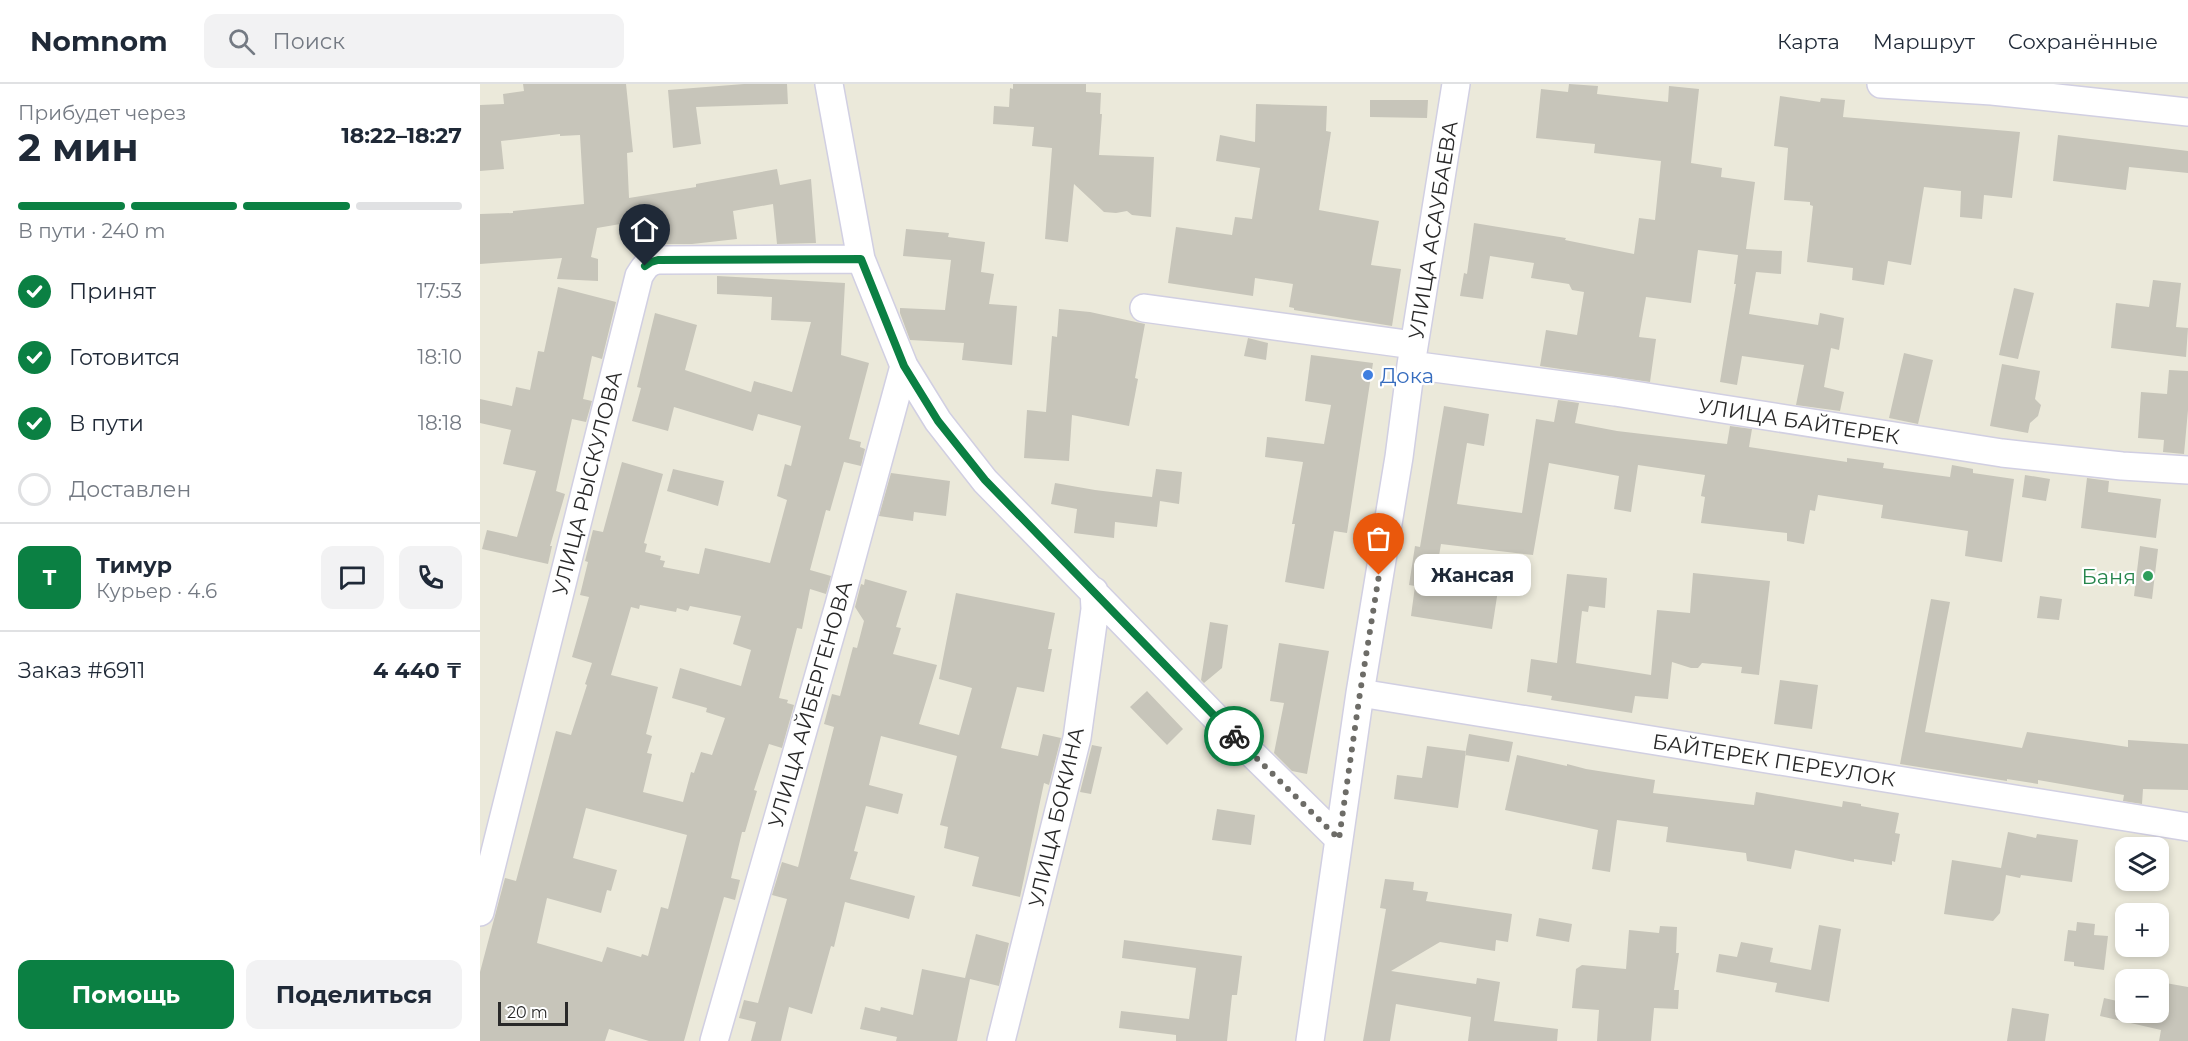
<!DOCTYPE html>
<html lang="ru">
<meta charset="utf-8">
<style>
:root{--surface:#fff;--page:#f2f2f3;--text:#1f2937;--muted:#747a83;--line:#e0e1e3;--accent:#0b8043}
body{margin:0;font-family:Montserrat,sans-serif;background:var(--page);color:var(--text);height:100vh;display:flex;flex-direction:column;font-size:22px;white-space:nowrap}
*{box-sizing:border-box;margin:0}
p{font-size:20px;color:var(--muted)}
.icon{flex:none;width:33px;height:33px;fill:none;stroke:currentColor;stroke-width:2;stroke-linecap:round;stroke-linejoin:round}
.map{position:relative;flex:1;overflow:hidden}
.sheet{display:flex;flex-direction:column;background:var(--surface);width:480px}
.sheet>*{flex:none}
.tools{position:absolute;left:1635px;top:753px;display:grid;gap:12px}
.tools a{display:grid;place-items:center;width:54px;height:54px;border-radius:12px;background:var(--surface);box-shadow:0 3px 9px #0003;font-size:30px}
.scale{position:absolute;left:18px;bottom:15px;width:70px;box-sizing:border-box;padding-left:6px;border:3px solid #292929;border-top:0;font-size:16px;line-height:21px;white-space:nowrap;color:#292929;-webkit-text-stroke:4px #fff;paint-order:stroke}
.pin{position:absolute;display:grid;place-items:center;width:51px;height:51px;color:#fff;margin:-62px -26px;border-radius:50% 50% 50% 0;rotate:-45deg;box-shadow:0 0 6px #0007}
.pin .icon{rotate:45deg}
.courier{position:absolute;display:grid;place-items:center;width:60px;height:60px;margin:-30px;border:4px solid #0b8043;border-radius:50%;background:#fff;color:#222;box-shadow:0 2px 8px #0007}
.bubble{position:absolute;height:42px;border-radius:12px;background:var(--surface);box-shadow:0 3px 9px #0003;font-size:20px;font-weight:700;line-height:42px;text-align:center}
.overview em{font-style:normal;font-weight:700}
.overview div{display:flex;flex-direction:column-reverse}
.overview{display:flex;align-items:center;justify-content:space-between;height:102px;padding:0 18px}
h1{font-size:39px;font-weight:700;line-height:45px}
.bar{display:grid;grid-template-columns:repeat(4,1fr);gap:9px 6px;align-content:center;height:72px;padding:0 18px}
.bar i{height:8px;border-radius:4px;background:var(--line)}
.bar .current{background:var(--accent)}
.bar p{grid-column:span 4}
.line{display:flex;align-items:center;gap:15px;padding:0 18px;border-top:2px solid var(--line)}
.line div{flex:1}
.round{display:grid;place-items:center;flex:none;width:63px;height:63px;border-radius:12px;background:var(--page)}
ol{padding:0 18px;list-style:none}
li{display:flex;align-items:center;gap:18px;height:66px}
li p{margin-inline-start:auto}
li .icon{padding:6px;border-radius:50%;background:var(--accent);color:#fff;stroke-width:4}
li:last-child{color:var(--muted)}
li i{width:33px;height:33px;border:3px solid var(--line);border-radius:50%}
.primary-button{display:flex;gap:12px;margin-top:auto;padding:12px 18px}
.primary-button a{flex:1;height:69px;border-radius:12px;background:var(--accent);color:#fff;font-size:24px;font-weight:700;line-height:69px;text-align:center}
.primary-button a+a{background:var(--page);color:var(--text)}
header{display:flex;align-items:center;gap:36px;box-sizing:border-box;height:84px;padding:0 30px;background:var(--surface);border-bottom:2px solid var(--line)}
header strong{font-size:28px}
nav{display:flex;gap:33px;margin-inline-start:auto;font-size:21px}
.search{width:420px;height:54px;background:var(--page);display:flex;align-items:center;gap:15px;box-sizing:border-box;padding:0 21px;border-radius:12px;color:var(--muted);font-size:22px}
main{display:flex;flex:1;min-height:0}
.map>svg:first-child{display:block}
.building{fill:#c7c5ba;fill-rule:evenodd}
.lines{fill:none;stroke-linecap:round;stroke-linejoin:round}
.minor-casing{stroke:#d1cfe2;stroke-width:30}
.minor{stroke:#fff;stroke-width:27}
.done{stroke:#6d6c67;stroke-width:6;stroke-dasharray:0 10.8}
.route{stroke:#0b8043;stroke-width:8}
.shop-dot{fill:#3f7fe0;stroke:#fff;stroke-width:2}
.leisure-dot{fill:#2e9e5b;stroke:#fff;stroke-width:2}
.labels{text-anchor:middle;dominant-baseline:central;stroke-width:4.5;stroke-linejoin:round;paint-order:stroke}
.street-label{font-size:21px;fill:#292929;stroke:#fff}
.shop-label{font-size:21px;fill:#366cbe;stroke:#fff;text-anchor:start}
.leisure-label{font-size:21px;fill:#27864d;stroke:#fff;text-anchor:end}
</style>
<header>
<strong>Nomnom</strong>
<div class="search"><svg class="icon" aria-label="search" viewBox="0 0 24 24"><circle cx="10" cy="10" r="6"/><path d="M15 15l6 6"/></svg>Поиск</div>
<nav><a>Карта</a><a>Маршрут</a><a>Сохранённые</a></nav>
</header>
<main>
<section class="sheet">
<div class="overview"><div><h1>2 мин</h1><p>Прибудет через</p></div><em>18:22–18:27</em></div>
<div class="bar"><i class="current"></i><i class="current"></i><i class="current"></i><i></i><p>В пути · 240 m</p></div>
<ol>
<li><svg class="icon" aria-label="check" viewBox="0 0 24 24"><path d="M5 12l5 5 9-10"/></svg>Принят<p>17:53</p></li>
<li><svg class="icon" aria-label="check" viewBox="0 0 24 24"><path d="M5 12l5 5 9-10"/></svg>Готовится<p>18:10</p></li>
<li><svg class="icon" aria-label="check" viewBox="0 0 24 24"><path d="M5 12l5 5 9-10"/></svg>В пути<p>18:18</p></li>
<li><i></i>Доставлен</li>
</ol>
<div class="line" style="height:108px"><b class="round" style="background:var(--accent);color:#fff">Т</b><div><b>Тимур</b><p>Курьер · 4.6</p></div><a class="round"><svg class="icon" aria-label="chat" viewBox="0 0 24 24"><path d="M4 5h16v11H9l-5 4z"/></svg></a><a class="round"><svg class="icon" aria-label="phone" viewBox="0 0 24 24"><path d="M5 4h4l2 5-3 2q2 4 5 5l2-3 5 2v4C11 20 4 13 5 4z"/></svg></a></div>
<div class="line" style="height:78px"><div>Заказ #6911</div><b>4 440 ₸</b></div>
<div class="primary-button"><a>Помощь</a><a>Поделиться</a></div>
</section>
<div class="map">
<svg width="1708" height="957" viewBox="0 0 1708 957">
<rect width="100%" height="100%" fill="#ebe9da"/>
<path class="building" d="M 43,0 L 146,0 L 153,68 L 147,69 L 149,114 L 216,103 L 216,100 L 297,85 L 300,101 L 331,95 L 336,159 L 297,160 L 293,120 L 253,127 L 257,155 L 212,160 L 178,160 L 156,167 L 152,138 L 117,144 L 111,173 L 118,175 L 118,197 L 77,195 L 82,174 L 0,180 L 0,130 L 33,129 L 33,127 L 104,120 L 100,51 L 80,52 L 80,50 L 21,57 L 24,85 L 0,87 L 0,21 L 24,20 L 23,10 L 44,7 Z
M 264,0 L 307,0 L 308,20 L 216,23 L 221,60 L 193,64 L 188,6 Z
M 533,0 L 606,0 L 606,8 L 621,9 L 620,30 L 622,30 L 619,71 L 674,73 L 671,133 L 652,131 L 647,127 L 636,129 L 624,128 L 594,100 L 588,158 L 565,155 L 572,64 L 552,62 L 554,43 L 513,40 L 514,22 L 529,23 L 530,4 L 533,5 Z
M 1089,0 L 1118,2 L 1117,10 L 1188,18 L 1189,2 L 1219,5 L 1211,79 L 1242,84 L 1241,93 L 1275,98 L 1266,165 L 1302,167 L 1301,190 L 1276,188 L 1269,230 L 1338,241 L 1340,229 L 1364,234 L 1359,266 L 1351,264 L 1344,303 L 1364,308 L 1360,327 L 1316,321 L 1324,281 L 1262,272 L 1257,301 L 1240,298 L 1256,200 L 1254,200 L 1258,171 L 1218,166 L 1211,219 L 1166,213 L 1159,253 L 1176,255 L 1170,298 L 1060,282 L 1066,246 L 1097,251 L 1104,208 L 1092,206 L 1089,200 L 1051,194 L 1054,179 L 1010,172 L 1003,215 L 980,212 L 984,189 L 987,190 L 994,139 L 1086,154 L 1085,156 L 1154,170 L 1159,134 L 1175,136 L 1181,77 L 1114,69 L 1115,60 L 1056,54 L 1061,5 L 1088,8 Z
M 1300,12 L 1340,18 L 1341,14 L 1365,16 L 1363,33 L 1540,48 L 1532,114 L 1504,111 L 1502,135 L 1480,133 L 1481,107 L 1444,103 L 1431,181 L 1408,177 L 1404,201 L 1372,196 L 1373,184 L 1327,178 L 1333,122 L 1330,121 L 1330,118 L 1304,116 L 1308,64 L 1294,62 Z
M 890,16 L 948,16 L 947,34 L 890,33 Z
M 776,20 L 847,22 L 846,47 L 851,48 L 839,126 L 899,137 L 891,181 L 921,185 L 912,242 L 814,226 L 814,224 L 809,223 L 813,200 L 775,194 L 773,212 L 688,199 L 696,143 L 752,151 L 755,133 L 772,135 L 780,84 L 736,77 L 740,51 L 775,58 Z
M 1578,51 L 1708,67 L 1708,89 L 1649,83 L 1646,106 L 1573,97 Z
M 426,145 L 469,149 L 468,153 L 505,158 L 501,188 L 514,190 L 509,220 L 537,222 L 532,281 L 482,276 L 484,259 L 430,256 L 420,229 L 420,224 L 465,226 L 471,176 L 423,172 Z
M 237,192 L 365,199 L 361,271 L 389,279 L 369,355 L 381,358 L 380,363 L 385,365 L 381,382 L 364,378 L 350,427 L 346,426 L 330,486 L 351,492 L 346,510 L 330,505 L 322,545 L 317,544 L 299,614 L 308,616 L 307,619 L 314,621 L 302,664 L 289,660 L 274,706 L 277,707 L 265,748 L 262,748 L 251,794 L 260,796 L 255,816 L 244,813 L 204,957 L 169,957 L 129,945 L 125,957 L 0,957 L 0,888 L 25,794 L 36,797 L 76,647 L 91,651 L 107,601 L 105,600 L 112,579 L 92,573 L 109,513 L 100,511 L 108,478 L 105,477 L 113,446 L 123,448 L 142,378 L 183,390 L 164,459 L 167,460 L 165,468 L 181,472 L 180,476 L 185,477 L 183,483 L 219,490 L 225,464 L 290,479 L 307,416 L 297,412 L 305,380 L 311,382 L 321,342 L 278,330 L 273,347 L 194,323 L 188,347 L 152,337 L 161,304 L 157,303 L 175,229 L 217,241 L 205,286 L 271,308 L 274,297 L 312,308 L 331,238 L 291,236 L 292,213 L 237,210 ZM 160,521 L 196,528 L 197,524 L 208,527 L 210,522 L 261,532 L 253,560 L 271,566 L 261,602 L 200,584 L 192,614 L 227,624 L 226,628 L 245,634 L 232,671 L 221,668 L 214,689 L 211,688 L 203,718 L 163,708 L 172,670 L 167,669 L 172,652 L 166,650 L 178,603 L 131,591 L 151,523 L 159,525 ZM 106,724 L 207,751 L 188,825 L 181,823 L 168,872 L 162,870 L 161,873 L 127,863 L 122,878 L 57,859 L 67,814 L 121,829 L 127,806 L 131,807 L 137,786 L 93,774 Z
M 1673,196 L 1701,199 L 1696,243 L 1708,244 L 1706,273 L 1631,264 L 1636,219 L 1669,223 Z
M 78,203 L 136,218 L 122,275 L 112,272 L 103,315 L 112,317 L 106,338 L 92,335 L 76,407 L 85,410 L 70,462 L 72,462 L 68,480 L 2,465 L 7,446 L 37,453 L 56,387 L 23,380 L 31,346 L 0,339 L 0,315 L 32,322 L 36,303 L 50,306 L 58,267 L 64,268 Z
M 1534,204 L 1554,209 L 1538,275 L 1519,271 Z
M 579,225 L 610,228 L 665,240 L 655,294 L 658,295 L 649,342 L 592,331 L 589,377 L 544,374 L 547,326 L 566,328 L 572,252 L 577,253 Z
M 768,254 L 788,259 L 786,276 L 764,272 Z
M 1424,269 L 1453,276 L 1438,340 L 1409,334 Z
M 831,271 L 893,279 L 867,449 L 854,447 L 844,505 L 805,498 L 815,440 L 812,440 L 823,378 L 785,373 L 787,353 L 844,360 L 851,321 L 825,317 Z
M 1522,280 L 1560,287 L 1555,315 L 1561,321 L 1558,332 L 1550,339 L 1548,349 L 1510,342 Z
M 1689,286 L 1708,287 L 1708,326 L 1704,370 L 1683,368 L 1684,356 L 1658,354 L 1661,308 L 1687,310 Z
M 1078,316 L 1099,319 L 1095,339 L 1137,347 L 1247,360 L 1250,342 L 1272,345 L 1269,363 L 1367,378 L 1367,374 L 1404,379 L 1403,384 L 1470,393 L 1472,381 L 1493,385 L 1493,389 L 1534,395 L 1522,478 L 1485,472 L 1488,447 L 1401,434 L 1403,421 L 1338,411 L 1335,427 L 1330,426 L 1324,460 L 1307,457 L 1307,449 L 1221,439 L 1225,413 L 1221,412 L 1225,391 L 1158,381 L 1151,428 L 1134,425 L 1139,392 L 1069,379 L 1053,471 L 961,460 L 955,495 L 1018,506 L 1012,545 L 931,532 L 935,502 L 929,501 L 935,462 L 940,463 L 964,322 L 1009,330 L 1004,362 L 987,359 L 977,420 L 1042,429 L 1056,335 L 1074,338 Z
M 193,385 L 244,397 L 238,422 L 187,407 Z
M 676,385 L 702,388 L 699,420 L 680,417 L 677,443 L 635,438 L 634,454 L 594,449 L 597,425 L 571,420 L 575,399 L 615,406 L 672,413 Z
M 411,389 L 470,397 L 466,432 L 434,428 L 433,437 L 399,432 Z
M 1545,391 L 1570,395 L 1566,417 L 1542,413 Z
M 1607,394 L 1629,397 L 1628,408 L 1681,415 L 1676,454 L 1601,444 Z
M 1660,462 L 1678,465 L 1672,515 L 1654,512 Z
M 1213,489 L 1290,497 L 1279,591 L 1261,589 L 1262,583 L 1222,579 L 1218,584 L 1211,584 L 1192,578 L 1188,615 L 1155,612 L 1152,629 L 1071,616 L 1072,612 L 1047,608 L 1051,575 L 1077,579 L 1087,490 L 1127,494 L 1125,524 L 1109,522 L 1108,528 L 1102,527 L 1096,579 L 1171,591 L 1177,526 L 1210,529 Z
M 385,495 L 427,507 L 416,543 L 421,544 L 413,570 L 457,581 L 439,640 L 479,651 L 492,604 L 459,595 L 476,509 L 575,529 L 568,565 L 572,565 L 564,608 L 537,603 L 521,664 L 558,672 L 563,650 L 581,654 L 569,701 L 564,699 L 540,813 L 492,802 L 499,773 L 464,764 L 468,743 L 460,741 L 477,672 L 401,652 L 389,701 L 423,710 L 418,730 L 386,722 L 374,767 L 378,768 L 370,795 L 435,812 L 429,835 L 365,818 L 354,863 L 351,862 L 332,930 L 309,923 L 301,957 L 271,957 L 276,938 L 259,934 L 264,916 L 278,919 L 307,815 L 292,811 L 302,778 L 318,783 L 354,643 L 344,640 L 352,610 L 360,612 L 373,563 L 377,564 L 384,537 L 375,523 L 381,500 L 384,501 Z
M 1560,512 L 1582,515 L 1579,536 L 1557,534 Z
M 1451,515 L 1470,518 L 1445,648 L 1542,664 L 1547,648 L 1648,663 L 1648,656 L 1708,660 L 1708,706 L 1663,705 L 1662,720 L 1643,717 L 1644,711 L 1558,696 L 1558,700 L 1527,695 L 1527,697 L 1420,680 Z
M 730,538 L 748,541 L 742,584 L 724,599 L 721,596 Z
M 799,559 L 849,567 L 827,690 L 812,687 L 794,669 L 804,619 L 790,617 Z
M 1300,596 L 1338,601 L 1332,645 L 1294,640 Z
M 667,607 L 703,645 L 687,661 L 650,623 Z
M 989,650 L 1033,658 L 1029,678 L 985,671 Z
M 612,661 L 622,663 L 611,710 L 600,708 Z
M 947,662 L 986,667 L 978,724 L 914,715 L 917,691 L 942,694 Z
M 1037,671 L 1087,682 L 1087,680 L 1106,685 L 1175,696 L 1173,709 L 1274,721 L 1276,708 L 1362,723 L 1363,717 L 1381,720 L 1381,722 L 1419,729 L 1415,749 L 1420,750 L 1415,778 L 1412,777 L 1412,781 L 1374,775 L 1374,778 L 1315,766 L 1311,785 L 1267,777 L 1266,769 L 1186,758 L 1188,743 L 1137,736 L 1130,788 L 1112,785 L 1118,746 L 1025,726 Z
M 737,725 L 775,731 L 771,761 L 732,756 Z
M 1528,748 L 1556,754 L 1557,750 L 1598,756 L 1592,798 L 1541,791 L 1540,794 L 1526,791 L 1520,829 L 1513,837 L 1464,830 L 1472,776 L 1521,784 Z
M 905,795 L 934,798 L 933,806 L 948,808 L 946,817 L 1032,830 L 1028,858 L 1016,856 L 1015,867 L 960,858 L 911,887 L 996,900 L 997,894 L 1020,898 L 1014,937 L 1078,945 L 1077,957 L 988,957 L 991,933 L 916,920 L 910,957 L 883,957 L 906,825 L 900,824 Z
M 1059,834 L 1092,840 L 1089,858 L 1056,852 Z
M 1597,838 L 1615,840 L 1614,851 L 1628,852 L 1624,886 L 1594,882 L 1594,878 L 1584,877 L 1588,846 L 1596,847 Z
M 1339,841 L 1361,845 L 1349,918 L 1295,908 L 1297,899 L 1236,888 L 1239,870 L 1257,873 L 1261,858 L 1293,864 L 1290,878 L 1331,886 Z
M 1180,842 L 1197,843 L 1196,869 L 1199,869 L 1194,906 L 1199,906 L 1198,925 L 1174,924 L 1171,957 L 1117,957 L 1119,926 L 1092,924 L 1096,885 L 1102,881 L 1146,885 L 1149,846 L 1179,849 Z
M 496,850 L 529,859 L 519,902 L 490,895 L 477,957 L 416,957 L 417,953 L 380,945 L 385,923 L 400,927 L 401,923 L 433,931 L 442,885 L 485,894 Z
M 644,856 L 762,872 L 757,911 L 752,911 L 747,957 L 696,957 L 696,951 L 639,944 L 641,927 L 709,935 L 716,884 L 642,874 Z
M 1680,898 L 1708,903 L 1708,957 L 1679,957 L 1681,946 L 1620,932 L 1624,914 L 1646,919 L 1646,928 L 1678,928 Z
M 1532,924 L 1569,930 L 1565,957 L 1527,957 Z"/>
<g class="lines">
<g class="minor-casing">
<path id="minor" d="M 349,0 L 381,175 L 424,282 L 458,337 L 505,397 L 744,642 L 859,755
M 1401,0 L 1512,7 L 1708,28
M 664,224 L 934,261
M 931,281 L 1135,308 L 1522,369 L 1642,382 L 1708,386
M 880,609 L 1708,743
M 0,828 L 159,192 C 164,184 167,178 178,176 L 381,175
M 234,957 L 359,521 L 424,282
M 521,957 L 597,654 L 615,525 L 614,507
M 830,957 L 880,609 L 919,373 L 931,281 L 976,0"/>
</g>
<use href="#minor" class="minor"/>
</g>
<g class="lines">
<path class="done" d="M 754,652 L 859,755 L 880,609 L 899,491"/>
<path class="route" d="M 165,182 L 171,178 L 178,176 L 381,175 L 424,282 L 458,337 L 505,396 L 754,652"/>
</g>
<circle class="shop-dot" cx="888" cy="291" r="6"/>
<circle class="leisure-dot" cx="1668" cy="492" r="6"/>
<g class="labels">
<g class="street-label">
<text transform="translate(953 146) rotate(-81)">УЛИЦА АСАУБАЕВА</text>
<text transform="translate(1319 337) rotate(9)">УЛИЦА БАЙТЕРЕК</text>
<text transform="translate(107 399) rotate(-76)">УЛИЦА РЫСКУЛОВА</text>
<text transform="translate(330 620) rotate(-74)">УЛИЦА АЙБЕРГЕНОВА</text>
<text transform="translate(1294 676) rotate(9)">БАЙТЕРЕК ПЕРЕУЛОК</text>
<text transform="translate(576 733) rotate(-77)">УЛИЦА БОКИНА</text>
</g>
<g class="shop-label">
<text x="900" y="291">Дока</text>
</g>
<g class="leisure-label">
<text x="1656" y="492">Баня</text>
</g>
</g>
</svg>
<div class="tools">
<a><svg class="icon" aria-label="layers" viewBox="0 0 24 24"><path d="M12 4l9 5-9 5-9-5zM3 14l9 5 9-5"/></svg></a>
<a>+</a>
<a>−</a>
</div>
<div class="scale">20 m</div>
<div class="pin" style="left:899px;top:491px;background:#ea580c"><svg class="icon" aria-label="bag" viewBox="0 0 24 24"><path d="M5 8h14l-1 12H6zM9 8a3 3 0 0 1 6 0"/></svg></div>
<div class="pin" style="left:165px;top:182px;background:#1f2937"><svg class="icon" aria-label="home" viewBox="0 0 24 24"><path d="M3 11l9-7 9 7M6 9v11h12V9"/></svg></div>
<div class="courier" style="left:754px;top:652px"><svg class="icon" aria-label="bike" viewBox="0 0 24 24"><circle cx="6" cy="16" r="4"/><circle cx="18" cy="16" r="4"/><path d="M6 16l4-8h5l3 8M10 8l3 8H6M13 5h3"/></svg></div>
<div class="bubble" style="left:934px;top:470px;width:117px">Жансая</div>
</div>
</main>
